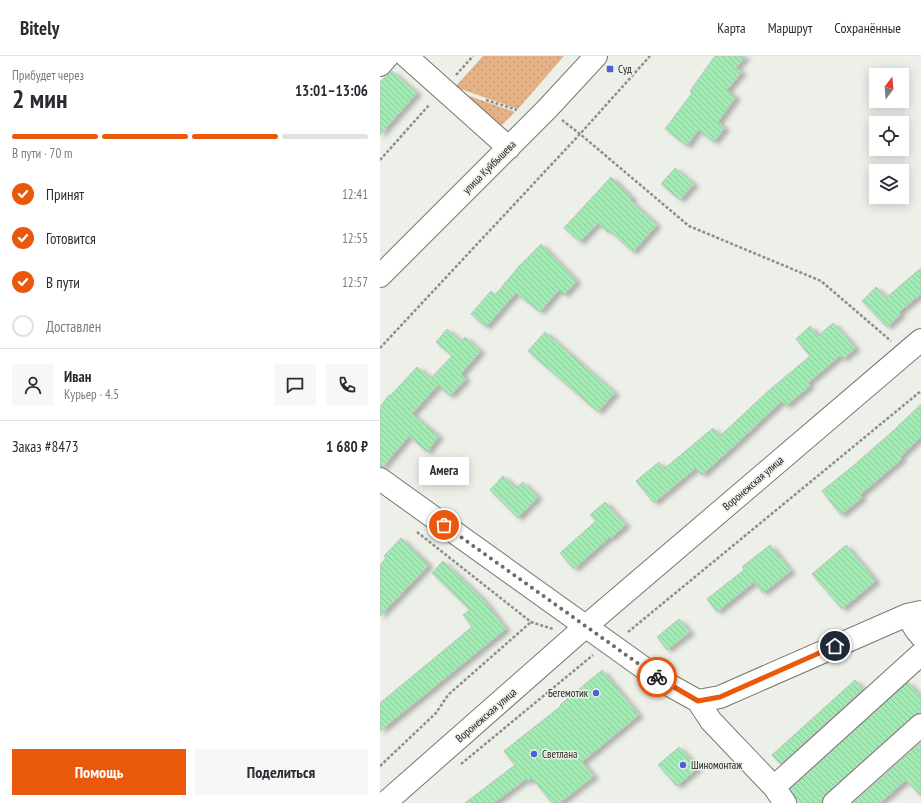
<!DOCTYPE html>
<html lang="ru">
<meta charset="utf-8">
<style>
:root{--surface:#fff;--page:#f7f7f7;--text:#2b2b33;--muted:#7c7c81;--line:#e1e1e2;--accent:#ea580c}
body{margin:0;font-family:"PT Sans Narrow",sans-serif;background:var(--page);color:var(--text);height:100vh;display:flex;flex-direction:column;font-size:15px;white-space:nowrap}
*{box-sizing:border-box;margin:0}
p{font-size:13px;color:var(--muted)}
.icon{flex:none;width:22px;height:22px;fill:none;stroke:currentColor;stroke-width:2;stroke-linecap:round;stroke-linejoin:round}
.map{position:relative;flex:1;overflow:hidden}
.sheet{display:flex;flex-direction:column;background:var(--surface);width:380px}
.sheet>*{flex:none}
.needle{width:26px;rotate:16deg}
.tools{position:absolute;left:489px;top:12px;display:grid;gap:8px}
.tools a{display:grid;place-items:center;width:40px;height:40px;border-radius:0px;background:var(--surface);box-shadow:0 2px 10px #0003;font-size:20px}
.pin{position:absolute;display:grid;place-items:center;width:34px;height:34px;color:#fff;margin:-17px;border:2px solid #fff;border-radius:50%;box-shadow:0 1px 4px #0007}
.courier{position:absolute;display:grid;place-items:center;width:40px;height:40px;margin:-20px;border:3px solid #ea580c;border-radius:50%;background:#fff;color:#222;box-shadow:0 1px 5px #0007}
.bubble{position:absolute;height:28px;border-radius:0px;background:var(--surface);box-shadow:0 2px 10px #0003;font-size:13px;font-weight:600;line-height:28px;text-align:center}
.overview em{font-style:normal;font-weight:600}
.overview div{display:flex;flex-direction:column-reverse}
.overview{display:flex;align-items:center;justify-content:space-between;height:68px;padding:0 12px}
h1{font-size:26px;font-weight:600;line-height:30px}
.bar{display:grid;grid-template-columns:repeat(4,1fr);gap:6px 4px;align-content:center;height:48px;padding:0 12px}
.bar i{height:5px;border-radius:3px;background:var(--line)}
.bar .current{background:var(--accent)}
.bar p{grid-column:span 4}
.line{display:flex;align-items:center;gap:10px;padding:0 12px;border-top:1px solid var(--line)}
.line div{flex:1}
.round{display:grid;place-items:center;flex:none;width:42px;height:42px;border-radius:0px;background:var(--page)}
ol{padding:0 12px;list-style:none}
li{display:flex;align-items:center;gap:12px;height:44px}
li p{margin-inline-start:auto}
li .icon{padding:4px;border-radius:50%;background:var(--accent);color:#fff;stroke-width:4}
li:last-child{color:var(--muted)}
li i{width:22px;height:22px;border:2px solid var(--line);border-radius:50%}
.action{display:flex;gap:8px;margin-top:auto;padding:8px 12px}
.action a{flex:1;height:46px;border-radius:0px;background:var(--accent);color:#fff;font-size:16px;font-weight:600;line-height:46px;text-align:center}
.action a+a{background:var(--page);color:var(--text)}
header{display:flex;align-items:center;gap:24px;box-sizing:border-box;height:56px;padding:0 20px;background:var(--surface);border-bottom:1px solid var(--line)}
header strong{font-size:19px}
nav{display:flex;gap:22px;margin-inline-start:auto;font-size:14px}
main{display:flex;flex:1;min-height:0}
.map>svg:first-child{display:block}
.grass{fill:url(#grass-dots)}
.building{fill:url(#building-back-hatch);stroke:#bcc2bd;filter:url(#shadow)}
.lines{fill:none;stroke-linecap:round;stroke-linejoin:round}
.minor-casing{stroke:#767872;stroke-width:24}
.path{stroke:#8c8e89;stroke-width:2.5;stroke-dasharray:3 2;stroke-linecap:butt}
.minor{stroke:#fff;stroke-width:22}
.done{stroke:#6a6c68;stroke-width:4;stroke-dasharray:0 7.2}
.route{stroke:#ea580c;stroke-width:5}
.poi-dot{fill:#4b62d6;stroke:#edefe9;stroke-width:1.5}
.labels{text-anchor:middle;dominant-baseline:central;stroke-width:3;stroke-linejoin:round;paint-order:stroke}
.poi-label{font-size:11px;fill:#242522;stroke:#edefe9;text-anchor:start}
.street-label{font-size:11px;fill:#242522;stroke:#edefe9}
</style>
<header>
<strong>Bitely</strong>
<nav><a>Карта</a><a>Маршрут</a><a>Сохранённые</a></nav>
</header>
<main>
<section class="sheet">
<div class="overview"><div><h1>2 мин</h1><p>Прибудет через</p></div><em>13:01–13:06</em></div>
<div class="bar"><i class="current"></i><i class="current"></i><i class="current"></i><i></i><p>В пути · 70 m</p></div>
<ol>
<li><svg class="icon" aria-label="check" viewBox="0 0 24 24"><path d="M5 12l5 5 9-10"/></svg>Принят<p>12:41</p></li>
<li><svg class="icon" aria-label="check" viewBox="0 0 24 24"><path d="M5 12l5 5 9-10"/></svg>Готовится<p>12:55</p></li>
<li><svg class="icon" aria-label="check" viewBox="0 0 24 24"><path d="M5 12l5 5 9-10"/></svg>В пути<p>12:57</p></li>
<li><i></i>Доставлен</li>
</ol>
<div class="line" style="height:72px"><a class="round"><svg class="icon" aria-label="person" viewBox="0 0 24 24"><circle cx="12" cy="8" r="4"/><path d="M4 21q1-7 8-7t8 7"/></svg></a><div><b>Иван</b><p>Курьер · 4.5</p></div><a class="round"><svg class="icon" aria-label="chat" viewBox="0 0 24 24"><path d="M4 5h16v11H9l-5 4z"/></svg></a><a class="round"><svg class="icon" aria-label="phone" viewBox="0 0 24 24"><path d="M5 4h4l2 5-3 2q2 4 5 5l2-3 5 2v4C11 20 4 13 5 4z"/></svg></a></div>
<div class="line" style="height:52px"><div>Заказ #8473</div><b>1 680 ₽</b></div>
<div class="action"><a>Помощь</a><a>Поделиться</a></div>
</section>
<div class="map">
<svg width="541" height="747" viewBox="0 0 541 747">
<defs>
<pattern id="grass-dots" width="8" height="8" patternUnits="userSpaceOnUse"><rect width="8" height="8" fill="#e6b184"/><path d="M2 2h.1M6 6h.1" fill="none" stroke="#c59872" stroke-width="1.8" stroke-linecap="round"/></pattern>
<pattern id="building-back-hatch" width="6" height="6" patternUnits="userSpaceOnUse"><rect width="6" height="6" fill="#a0ecb3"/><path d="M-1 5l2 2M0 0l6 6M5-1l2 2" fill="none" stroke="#8aca9a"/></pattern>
<filter id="shadow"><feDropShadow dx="4.5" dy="2.5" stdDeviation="2" flood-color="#0004"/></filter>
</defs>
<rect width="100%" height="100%" fill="#edefe9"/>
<path class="grass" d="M 103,0 L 184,0 L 138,53 L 75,31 Z
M 72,34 L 135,56 L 117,74 Z"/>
<path class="building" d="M 335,0 L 366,0 L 356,12 L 362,16 L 347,34 L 356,41 L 338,66 L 345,72 L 334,86 L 318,74 L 307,90 L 285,73 L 312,37 L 310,35 Z
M 12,15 L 37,37 L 0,79 L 0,26 Z
M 295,112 L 314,128 L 300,144 L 281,128 Z
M 231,121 L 253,143 L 251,145 L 277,169 L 253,196 L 229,174 L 227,176 L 218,167 L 200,186 L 184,172 Z
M 161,188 L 197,225 L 184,239 L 179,234 L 160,256 L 136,237 L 106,271 L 91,258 L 111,235 L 115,239 L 140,209 Z
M 541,212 L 541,238 L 519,256 L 521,258 L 507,271 L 482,245 L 496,231 L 506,242 Z
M 453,267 L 476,292 L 463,303 L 460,300 L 428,327 L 430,330 L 406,350 L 402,345 L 351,393 L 322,419 L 316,412 L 274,447 L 256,425 L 279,406 L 284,413 L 333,372 L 340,380 L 386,337 L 430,300 L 416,283 L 430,270 L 438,280 Z
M 67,273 L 82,286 L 85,281 L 101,295 L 81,318 L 86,323 L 70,340 L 58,329 L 32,358 L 59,380 L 47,396 L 29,380 L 3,411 L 0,411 L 0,351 L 9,339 L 10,340 L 37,311 L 51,322 L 72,300 L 56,286 Z
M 165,276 L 235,337 L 218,356 L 148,295 Z
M 541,348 L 541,381 L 520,401 L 522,403 L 480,439 L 482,442 L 461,459 L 442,435 L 473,410 L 513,375 Z
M 123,420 L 136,432 L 143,426 L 158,441 L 138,462 L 110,434 Z
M 225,446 L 246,469 L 231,482 L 230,481 L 194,513 L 180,497 L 216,465 L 210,459 Z
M 21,482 L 49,509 L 0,560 L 0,509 L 6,502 L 4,500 Z
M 390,489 L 411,515 L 383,537 L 374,526 L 337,556 L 327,543 L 364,514 L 362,511 Z
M 466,489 L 496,525 L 462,553 L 432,518 Z
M 63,505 L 103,543 L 126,573 L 0,675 L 0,647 L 92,571 L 83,559 L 90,554 L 52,517 Z
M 299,563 L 310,576 L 287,594 L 277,581 Z
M 222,614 L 259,659 L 202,706 L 214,720 L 180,747 L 172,747 L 152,722 L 148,726 L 146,723 L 114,747 L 85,747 L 135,709 L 124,695 L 181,650 L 180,649 Z
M 475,624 L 483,633 L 401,708 L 392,699 Z
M 528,626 L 541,641 L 541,657 L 538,657 L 533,660 L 446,738 L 442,743 L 442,747 L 417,747 L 415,740 L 410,733 Z
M 541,686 L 541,740 L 526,724 L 500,747 L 473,747 Z
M 299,691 L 318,712 L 297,730 L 278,709 Z"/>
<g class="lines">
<g class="minor-casing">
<path id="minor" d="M 26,0 L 129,92
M 0,9 L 8,0
M 0,220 L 167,53 L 216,0
M 0,423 L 282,625 L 318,645 L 340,641 L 527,559 L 541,556
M 527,559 L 536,574 L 541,580
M 318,645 L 331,665 L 394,731 L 405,747
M 394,731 L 541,598
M 5,747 L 206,570 L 541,284
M 454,747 L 541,669"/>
</g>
<path class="path" d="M 76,19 L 93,0
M 106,44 L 137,54
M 182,64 L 200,78 L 309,170 L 441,225 L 511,285
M 0,104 L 50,48
M 0,292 L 200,78 L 270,0
M 37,476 L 151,566 L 173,573
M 248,576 L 541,335
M 81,708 L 213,599
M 0,710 L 56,657 L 68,639 L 151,566"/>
<use href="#minor" class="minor"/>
</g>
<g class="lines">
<path class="done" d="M 64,469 L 277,621"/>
<path class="route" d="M 277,621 L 318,645 L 340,641 L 455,590"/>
</g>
<g class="poi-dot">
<rect x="226" y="9" width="8" height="8" rx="2"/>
<circle cx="216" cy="637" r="4"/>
<circle cx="154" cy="698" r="4"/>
<circle cx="303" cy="709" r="4"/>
</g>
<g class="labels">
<g class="poi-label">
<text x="238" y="13">Суд</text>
<text x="208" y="637" text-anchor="end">Бегемотик</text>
<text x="162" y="698">Светлана</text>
<text x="311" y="709">Шиномонтаж</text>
</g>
<g class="street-label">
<text transform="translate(109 111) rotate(-45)">улица Куйбышева</text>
<text transform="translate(373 427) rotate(-41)">Воронежская улица</text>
<text transform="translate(106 659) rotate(-41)">Воронежская улица</text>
</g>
</g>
</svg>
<div class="tools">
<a><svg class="needle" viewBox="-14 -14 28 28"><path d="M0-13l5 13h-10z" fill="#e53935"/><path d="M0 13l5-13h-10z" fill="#7c7c81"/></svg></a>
<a><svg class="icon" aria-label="locate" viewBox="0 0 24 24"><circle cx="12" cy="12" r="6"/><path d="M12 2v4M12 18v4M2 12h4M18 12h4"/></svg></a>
<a><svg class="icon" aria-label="layers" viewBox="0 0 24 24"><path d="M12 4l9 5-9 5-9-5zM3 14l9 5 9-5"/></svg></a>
</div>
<div class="pin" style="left:64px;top:469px;background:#ea580c"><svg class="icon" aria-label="bag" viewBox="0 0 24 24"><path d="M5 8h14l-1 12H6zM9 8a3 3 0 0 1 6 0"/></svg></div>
<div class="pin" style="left:455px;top:590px;background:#1f2937"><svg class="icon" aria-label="home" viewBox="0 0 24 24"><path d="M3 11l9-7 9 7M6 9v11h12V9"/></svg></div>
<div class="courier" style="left:277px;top:621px"><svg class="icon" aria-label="bike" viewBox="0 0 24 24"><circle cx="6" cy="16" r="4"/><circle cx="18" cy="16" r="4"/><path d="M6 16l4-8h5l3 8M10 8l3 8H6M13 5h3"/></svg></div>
<div class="bubble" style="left:39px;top:401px;width:50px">Амега</div>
</div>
</main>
